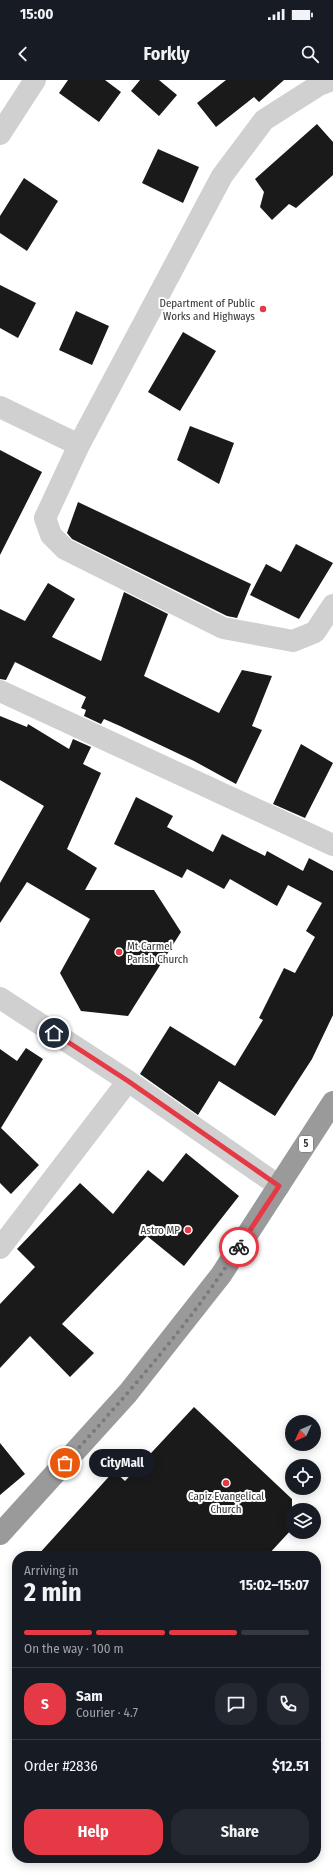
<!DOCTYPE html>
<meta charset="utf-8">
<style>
:root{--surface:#171b24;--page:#242831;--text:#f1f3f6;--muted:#9ea1a6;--line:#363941;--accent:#e63946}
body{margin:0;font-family:"Fira Sans Condensed",sans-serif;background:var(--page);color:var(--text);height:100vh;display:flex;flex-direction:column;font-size:15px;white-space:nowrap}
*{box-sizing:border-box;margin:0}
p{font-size:13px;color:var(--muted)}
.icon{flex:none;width:22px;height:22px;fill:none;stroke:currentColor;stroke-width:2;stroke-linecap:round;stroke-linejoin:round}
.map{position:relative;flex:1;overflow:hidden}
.drawer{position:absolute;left:12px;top:1471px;width:309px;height:312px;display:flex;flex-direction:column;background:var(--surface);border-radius:16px;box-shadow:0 2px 10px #0003}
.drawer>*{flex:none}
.needle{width:26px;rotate:226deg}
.controls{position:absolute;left:285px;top:1335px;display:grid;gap:8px}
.controls a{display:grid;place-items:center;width:36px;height:36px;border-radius:50%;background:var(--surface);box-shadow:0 2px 10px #0003;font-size:20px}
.pin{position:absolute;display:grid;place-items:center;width:34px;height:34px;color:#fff;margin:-17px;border:2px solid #fff;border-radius:50%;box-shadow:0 1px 4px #0007}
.courier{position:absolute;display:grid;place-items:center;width:40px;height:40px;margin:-20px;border:3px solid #e63946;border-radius:50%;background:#fff;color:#222;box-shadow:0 1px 5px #0007}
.bubble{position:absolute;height:28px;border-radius:14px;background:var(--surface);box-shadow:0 2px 10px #0003;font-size:13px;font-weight:700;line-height:28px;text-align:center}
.summary em{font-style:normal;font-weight:700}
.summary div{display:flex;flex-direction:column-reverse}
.summary{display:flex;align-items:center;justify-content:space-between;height:68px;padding:0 12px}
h1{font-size:26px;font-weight:700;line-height:30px}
.bar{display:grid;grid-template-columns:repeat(4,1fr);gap:6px 4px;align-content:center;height:48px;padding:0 12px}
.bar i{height:5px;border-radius:3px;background:var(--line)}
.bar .selected{background:var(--accent)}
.bar p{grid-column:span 4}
.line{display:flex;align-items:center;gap:10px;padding:0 12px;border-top:1px solid var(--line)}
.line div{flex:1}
.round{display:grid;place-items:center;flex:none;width:42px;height:42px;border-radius:16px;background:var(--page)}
.action{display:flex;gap:8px;margin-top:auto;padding:8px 12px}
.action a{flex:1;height:46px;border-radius:16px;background:var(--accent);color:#fff;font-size:16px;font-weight:700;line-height:46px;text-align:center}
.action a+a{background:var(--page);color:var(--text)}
.status{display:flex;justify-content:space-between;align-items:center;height:28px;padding:0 20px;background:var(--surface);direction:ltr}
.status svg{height:11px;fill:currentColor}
header{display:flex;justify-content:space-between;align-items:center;height:52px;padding:0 12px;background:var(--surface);font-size:18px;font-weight:700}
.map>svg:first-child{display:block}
.building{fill:#1a1a1a}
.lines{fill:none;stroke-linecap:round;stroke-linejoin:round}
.street{stroke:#d0d0d0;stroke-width:22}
.highway{stroke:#9a9a9a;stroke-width:22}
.done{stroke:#7a7a7a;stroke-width:4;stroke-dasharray:0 7.2}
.route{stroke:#e63946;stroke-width:5}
.poi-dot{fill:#e63946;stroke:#fff;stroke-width:1.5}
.labels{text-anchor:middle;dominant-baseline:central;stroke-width:4;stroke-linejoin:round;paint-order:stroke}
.shield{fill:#fff;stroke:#707070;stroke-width:1}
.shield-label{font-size:10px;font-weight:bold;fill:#333}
.poi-label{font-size:11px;fill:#333;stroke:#fff;text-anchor:end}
</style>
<div class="status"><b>15:00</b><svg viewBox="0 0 49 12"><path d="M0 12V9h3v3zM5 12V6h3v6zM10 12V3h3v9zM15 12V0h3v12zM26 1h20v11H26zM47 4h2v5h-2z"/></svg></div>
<header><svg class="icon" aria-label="back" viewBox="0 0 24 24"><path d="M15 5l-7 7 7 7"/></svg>Forkly<svg class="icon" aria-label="search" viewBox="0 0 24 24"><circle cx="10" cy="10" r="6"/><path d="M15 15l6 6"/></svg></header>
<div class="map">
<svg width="333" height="1795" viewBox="0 0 333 1795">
<rect width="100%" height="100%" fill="#fff"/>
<path class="building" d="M 68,0 L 105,0 L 121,12 L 99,42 L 59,13 Z
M 140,0 L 159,0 L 177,15 L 159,36 L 131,11 Z
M 226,0 L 284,0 L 259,22 L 254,17 L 216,47 L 197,23 Z
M 317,44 L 333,62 L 333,95 L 296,128 L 289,124 L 272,140 L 260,127 L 264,112 L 255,99 Z
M 158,69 L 199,87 L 183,123 L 142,103 Z
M 24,98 L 58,121 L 27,171 L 0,153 L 0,136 Z
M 0,205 L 36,223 L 18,258 L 0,248 Z
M 76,231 L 109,246 L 92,285 L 59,270 Z
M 183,252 L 216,271 L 180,331 L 148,312 Z
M 190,346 L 234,363 L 219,404 L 177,380 Z
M 0,370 L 42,392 L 0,475 Z
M 78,422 L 251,504 L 237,538 L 227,536 L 72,459 L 67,453 Z
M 296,464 L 333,483 L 299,539 L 250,515 L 266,484 L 281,492 Z
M 48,503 L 75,519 L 52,557 L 101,581 L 124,512 L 168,534 L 144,596 L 219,633 L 242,590 L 272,596 L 252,646 L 262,650 L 236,704 L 194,681 L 120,646 L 104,639 L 101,644 L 84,636 L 86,630 L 81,628 L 86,617 L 15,582 L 6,600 L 0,599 L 0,529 L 25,541 Z
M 0,636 L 27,647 L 28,644 L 69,669 L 73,659 L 91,667 L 83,684 L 101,693 L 67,769 L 97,788 L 85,810 L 154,810 L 181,852 L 128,936 L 81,931 L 60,893 L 90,839 L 27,802 L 0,843 L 0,803 L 44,726 L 0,700 Z
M 301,664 L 333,683 L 305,738 L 273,724 Z
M 136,717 L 173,736 L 167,747 L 213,772 L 222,754 L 265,776 L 267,771 L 303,791 L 309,778 L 333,791 L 333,935 L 312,979 L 275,1036 L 219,1001 L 198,1035 L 140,994 L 170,946 L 235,986 L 263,940 L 259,938 L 284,888 L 295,893 L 315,857 L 306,851 L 322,823 L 288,805 L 277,826 L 230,799 L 224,809 L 187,789 L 182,798 L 114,764 Z
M 26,968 L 43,979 L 1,1048 L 39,1085 L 11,1114 L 0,1103 L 0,969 L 17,981 Z
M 186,1073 L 239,1116 L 184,1186 L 147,1156 L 62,1244 L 94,1273 L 70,1297 L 30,1256 L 0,1288 L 0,1224 L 35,1187 L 17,1169 L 80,1103 L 113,1134 L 148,1090 L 163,1102 Z
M 194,1327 L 292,1419 L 292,1449 L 267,1476 L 37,1476 L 114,1391 L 125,1401 Z
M 0,1363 L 25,1394 L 0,1415 Z"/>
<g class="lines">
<path class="street" d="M 332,0 L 319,5 L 264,40 L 222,96 L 79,365 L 45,438 L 51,455 L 65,469 L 223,548 L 293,561 L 315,552 L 333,525
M 0,54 L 35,0
M 0,327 L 79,365
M 0,611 L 333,765
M 0,918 L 128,1001 L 279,1106
M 0,1168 L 128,1001"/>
<path class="highway" d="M 0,1454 L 128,1313 L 221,1195 L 333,1022"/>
</g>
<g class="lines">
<path class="done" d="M 65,1383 C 127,1315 189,1245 239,1167"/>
<path class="route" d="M 54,953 L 128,1001 L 279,1106 L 239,1167"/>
</g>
<g class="poi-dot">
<circle cx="263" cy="229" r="4"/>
<circle cx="119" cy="872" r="4"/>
<circle cx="188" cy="1150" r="4"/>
<circle cx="226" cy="1403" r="4"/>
</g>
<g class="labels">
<rect class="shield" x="299" y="1056" width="14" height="16" rx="3"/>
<g class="shield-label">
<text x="306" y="1064">5</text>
</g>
<g class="poi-label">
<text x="255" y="223">Department of Public<tspan x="255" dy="13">Works and Highways</tspan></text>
<text x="127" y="866" text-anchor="start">Mt Carmel<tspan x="127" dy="13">Parish Church</tspan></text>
<text x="180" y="1150">Astro MP</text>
<text x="226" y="1416" text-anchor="middle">Capiz Evangelical<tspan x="226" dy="13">Church</tspan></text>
</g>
</g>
</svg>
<div class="controls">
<a><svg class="needle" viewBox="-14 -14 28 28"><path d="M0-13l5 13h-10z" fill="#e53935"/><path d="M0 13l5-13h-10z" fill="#9ea1a6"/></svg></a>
<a><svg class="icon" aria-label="locate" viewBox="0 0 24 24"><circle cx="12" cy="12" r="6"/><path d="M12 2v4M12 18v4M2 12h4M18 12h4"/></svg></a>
<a><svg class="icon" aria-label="layers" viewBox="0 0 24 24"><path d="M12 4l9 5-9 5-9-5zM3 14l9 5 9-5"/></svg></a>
</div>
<div class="pin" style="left:65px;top:1383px;background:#ea580c"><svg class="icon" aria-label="bag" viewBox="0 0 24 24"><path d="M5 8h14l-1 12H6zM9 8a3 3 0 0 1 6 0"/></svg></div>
<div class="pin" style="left:54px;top:953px;background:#1f2937"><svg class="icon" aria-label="home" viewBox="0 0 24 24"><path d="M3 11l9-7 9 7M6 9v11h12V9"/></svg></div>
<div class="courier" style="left:239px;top:1167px"><svg class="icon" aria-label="bike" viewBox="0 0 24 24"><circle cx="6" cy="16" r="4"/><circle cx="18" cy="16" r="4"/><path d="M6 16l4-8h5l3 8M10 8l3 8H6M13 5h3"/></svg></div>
<div class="bubble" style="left:89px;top:1369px;width:66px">CityMall</div>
<section class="drawer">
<div class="summary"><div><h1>2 min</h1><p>Arriving in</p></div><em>15:02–15:07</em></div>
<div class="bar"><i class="selected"></i><i class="selected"></i><i class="selected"></i><i></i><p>On the way · 100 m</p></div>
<div class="line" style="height:72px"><b class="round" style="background:var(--accent);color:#fff">S</b><div><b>Sam</b><p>Courier · 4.7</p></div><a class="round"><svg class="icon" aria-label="chat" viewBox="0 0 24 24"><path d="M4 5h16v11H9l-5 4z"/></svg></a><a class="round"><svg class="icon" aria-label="phone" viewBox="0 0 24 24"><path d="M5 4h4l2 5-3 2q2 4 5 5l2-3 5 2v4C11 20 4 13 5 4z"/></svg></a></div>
<div class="line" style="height:52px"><div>Order #2836</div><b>$12.51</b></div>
<div class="action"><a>Help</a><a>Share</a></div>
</section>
</div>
